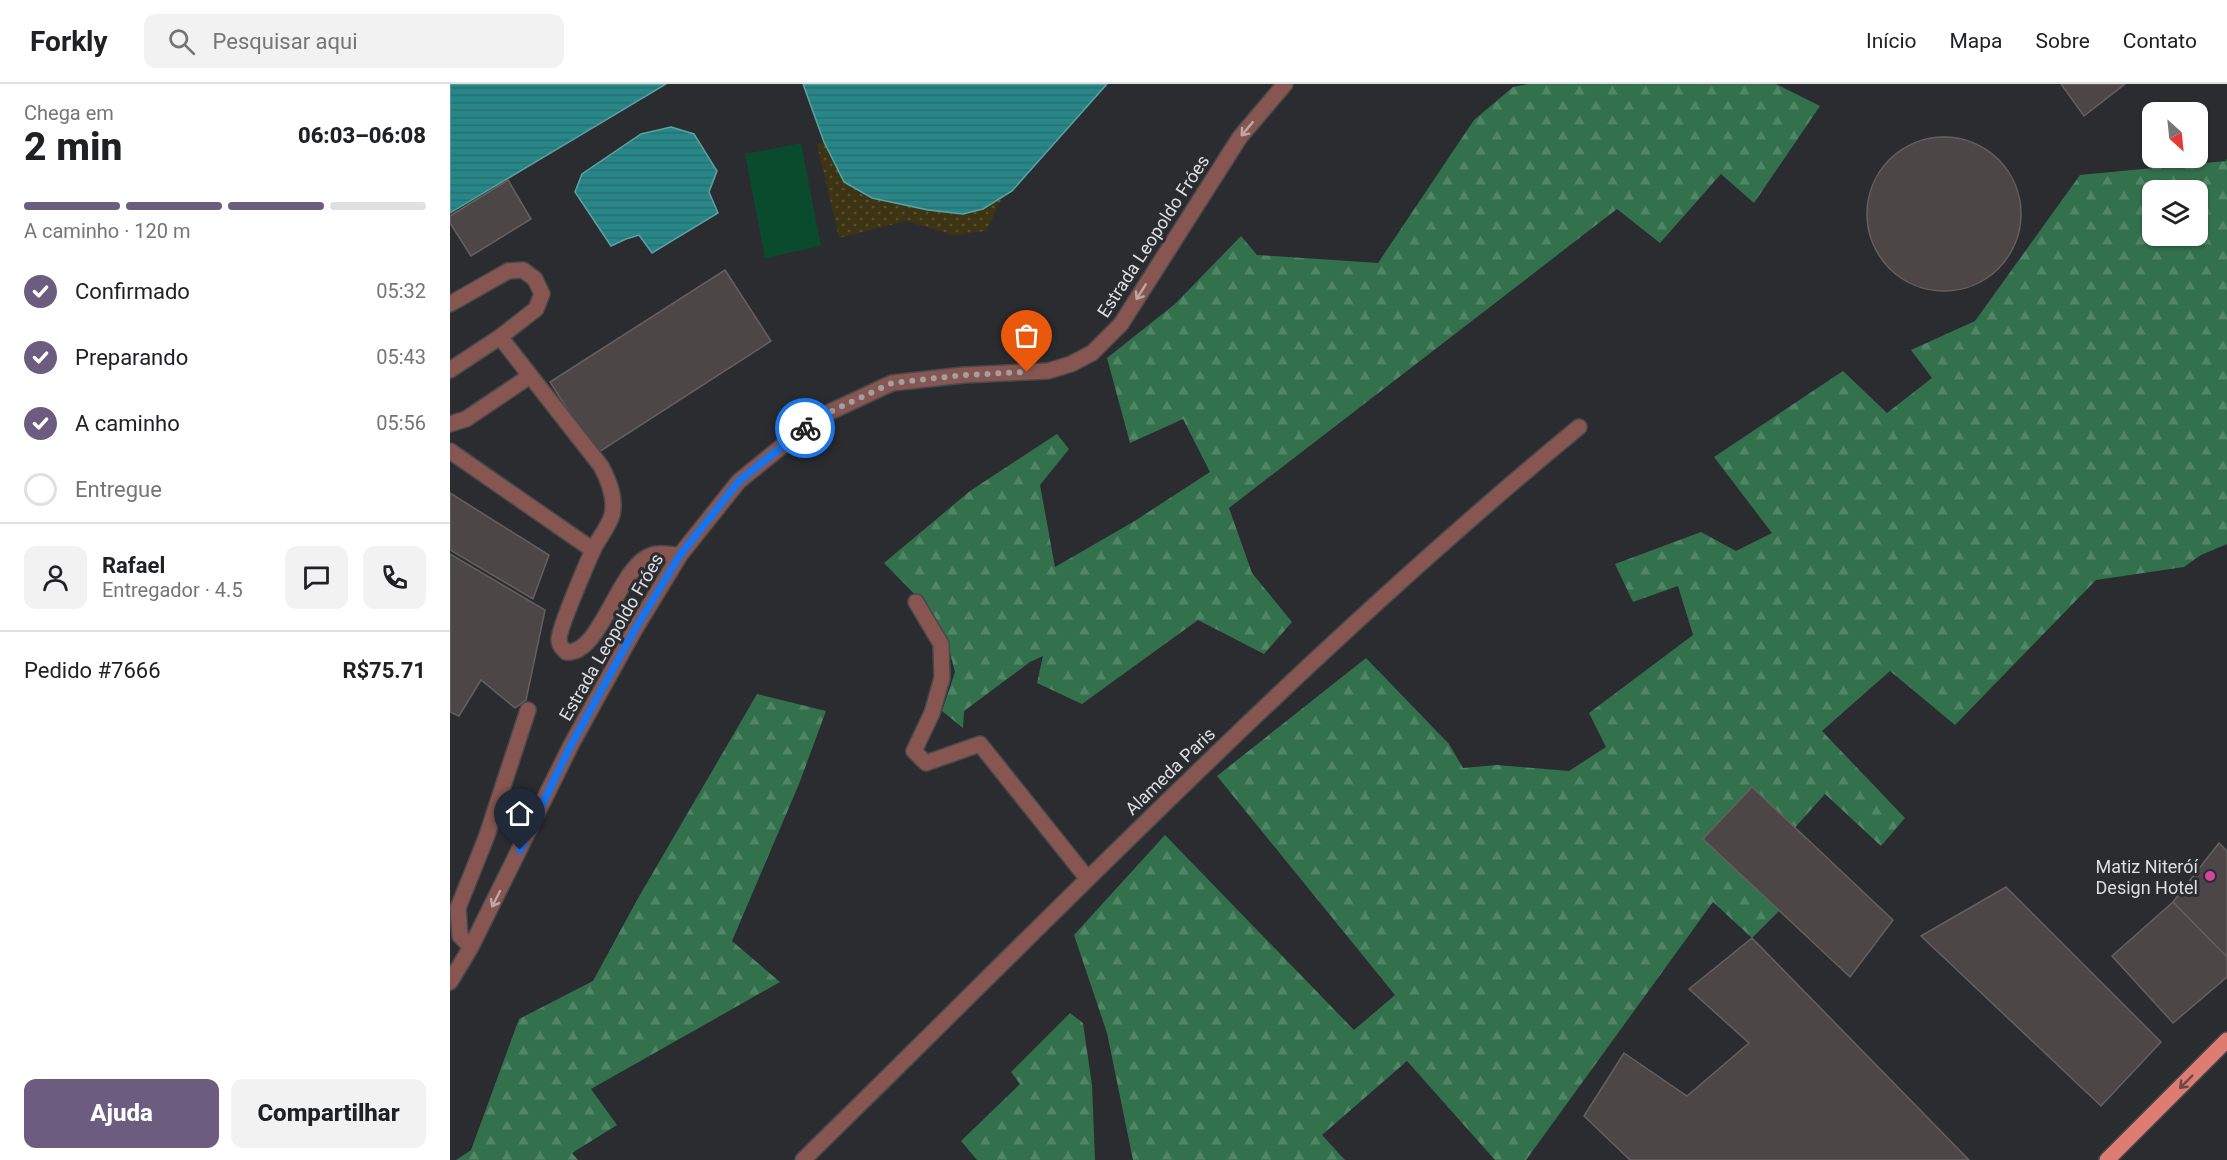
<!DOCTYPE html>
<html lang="pt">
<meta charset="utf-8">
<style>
:root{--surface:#fff;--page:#f2f2f2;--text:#202124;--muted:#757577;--line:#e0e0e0;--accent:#6c5c7f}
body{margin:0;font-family:Roboto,sans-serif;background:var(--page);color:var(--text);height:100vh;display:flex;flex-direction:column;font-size:22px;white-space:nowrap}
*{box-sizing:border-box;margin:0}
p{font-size:20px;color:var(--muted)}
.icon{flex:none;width:33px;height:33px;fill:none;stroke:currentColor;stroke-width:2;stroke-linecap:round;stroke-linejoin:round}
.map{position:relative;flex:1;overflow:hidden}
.drawer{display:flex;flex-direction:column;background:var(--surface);width:450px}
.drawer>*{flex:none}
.needle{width:39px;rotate:153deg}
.fabs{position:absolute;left:1692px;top:18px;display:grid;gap:12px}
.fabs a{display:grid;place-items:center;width:66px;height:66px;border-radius:12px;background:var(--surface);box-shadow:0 2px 4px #0004;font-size:30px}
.pin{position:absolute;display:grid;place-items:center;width:51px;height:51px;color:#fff;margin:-62px -26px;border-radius:50% 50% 50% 0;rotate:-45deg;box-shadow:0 0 6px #0007}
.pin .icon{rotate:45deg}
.courier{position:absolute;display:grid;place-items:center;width:60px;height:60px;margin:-30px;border:4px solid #1a73e8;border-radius:50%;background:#fff;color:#222;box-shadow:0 2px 8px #0007}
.summary em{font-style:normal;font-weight:800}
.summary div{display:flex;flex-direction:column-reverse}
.summary{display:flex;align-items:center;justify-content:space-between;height:102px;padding:0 24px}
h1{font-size:39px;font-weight:800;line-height:45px}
.bar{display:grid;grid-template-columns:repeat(4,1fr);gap:9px 6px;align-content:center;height:72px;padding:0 24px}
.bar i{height:8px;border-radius:4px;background:var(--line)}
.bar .selected{background:var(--accent)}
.bar p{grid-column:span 4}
.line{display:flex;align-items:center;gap:15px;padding:0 24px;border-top:2px solid var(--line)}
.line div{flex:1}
.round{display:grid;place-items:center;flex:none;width:63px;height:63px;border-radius:12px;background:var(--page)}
ol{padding:0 24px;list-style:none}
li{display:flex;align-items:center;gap:18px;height:66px}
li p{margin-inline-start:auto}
li .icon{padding:6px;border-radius:50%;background:var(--accent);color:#fff;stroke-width:4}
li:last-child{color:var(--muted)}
li i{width:33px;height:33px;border:3px solid var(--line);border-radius:50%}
.cta{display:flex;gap:12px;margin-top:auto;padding:12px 24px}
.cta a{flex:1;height:69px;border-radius:12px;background:var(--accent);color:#fff;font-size:24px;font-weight:800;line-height:69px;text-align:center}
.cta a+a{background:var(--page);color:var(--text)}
header{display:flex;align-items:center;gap:36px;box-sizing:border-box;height:84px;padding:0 30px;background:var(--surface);border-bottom:2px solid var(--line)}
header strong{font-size:28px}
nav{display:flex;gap:33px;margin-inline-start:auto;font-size:21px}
.search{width:420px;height:54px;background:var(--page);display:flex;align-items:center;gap:15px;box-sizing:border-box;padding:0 21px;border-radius:12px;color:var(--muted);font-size:22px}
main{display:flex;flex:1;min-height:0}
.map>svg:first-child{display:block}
.forest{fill:url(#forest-firs);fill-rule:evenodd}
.sand{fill:url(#sand-dots)}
.garden{fill:#094b2c}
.water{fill:url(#water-rules);stroke:#5da1a3;stroke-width:1.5}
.building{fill:#4c4746;stroke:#65605f;stroke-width:1.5}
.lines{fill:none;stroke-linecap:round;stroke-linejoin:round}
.minor-casing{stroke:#47494c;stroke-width:18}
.major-casing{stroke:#47494c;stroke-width:18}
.minor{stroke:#875651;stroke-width:15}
.major{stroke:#df7c72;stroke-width:15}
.oneway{stroke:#bba8a7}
.oneway2{stroke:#694847}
.done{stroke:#9ea0a3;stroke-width:6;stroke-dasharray:0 10.8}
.route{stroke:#1a73e8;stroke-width:8}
.hotel-dot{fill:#d1479c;stroke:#2a2c30;stroke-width:2}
.labels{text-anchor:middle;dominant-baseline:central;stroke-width:6;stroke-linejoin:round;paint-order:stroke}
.street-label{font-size:18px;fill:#dddfe1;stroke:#2a2c30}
.poi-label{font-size:18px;fill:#dddfe1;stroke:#2a2c30;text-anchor:end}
</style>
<header>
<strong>Forkly</strong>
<div class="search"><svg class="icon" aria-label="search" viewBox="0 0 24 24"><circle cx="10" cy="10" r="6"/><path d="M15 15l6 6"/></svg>Pesquisar aqui</div>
<nav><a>Início</a><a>Mapa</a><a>Sobre</a><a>Contato</a></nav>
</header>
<main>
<section class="drawer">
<div class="summary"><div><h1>2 min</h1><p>Chega em</p></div><em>06:03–06:08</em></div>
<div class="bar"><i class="selected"></i><i class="selected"></i><i class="selected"></i><i></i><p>A caminho · 120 m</p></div>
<ol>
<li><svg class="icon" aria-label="check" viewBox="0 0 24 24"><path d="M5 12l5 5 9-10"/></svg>Confirmado<p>05:32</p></li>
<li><svg class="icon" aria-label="check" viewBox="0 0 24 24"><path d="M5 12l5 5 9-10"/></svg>Preparando<p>05:43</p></li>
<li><svg class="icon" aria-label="check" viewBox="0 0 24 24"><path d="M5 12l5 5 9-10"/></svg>A caminho<p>05:56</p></li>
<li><i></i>Entregue</li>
</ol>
<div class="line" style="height:108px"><a class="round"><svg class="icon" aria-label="person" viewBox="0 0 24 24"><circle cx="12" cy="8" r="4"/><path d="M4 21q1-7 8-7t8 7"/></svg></a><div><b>Rafael</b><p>Entregador · 4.5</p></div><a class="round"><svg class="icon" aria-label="chat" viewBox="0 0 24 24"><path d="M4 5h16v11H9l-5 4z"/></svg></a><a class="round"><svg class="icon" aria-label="phone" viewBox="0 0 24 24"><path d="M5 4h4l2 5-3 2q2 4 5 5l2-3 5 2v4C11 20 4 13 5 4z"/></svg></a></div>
<div class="line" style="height:78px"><div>Pedido #7666</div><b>R$75.71</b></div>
<div class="cta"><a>Ajuda</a><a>Compartilhar</a></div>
</section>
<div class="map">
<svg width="1777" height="1076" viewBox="0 0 1777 1076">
<defs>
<pattern id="forest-firs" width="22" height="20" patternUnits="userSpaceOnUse" patternTransform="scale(1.5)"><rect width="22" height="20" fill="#33714d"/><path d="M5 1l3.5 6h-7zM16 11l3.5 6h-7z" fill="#508566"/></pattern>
<pattern id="sand-dots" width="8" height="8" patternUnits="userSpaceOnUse" patternTransform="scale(1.5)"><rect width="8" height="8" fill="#3c3413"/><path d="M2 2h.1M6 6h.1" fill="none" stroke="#585135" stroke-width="1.8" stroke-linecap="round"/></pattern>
<pattern id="water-rules" width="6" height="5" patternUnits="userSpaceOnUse" patternTransform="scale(1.5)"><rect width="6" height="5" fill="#268788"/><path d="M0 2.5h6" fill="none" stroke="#316c6d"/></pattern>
</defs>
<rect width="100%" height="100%" fill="#2a2c30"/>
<path class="forest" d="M 1078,0 L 1326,0 L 1370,22 L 1304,119 L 1271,90 L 1210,159 L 1167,125 L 779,424 L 802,489 L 842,538 L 814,570 L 748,536 L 632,620 L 587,599 L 593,572 L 580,578 L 514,627 L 513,644 L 492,627 L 505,588 L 497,558 L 479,525 L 434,479 L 520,407 L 607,350 L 619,365 L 590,401 L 605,483 L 683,438 L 760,388 L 733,335 L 680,359 L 657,274 L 725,220 L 791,152 L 807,171 L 928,179 L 1024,36 L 1063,3 Z
M 1777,74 L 1777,460 L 1751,471 L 1734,483 L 1646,496 L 1505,641 L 1440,587 L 1372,647 L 1455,734 L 1431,762 L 1375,710 L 1323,768 L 1354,802 L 1302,854 L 1263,818 L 1076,1076 L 1045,1076 L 957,977 L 872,1051 L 895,1076 L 683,1076 L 657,949 L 624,851 L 715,751 L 904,946 L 945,911 L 767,692 L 916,574 L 999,660 L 1013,684 L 1047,681 L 1119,687 L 1156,663 L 1139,629 L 1243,551 L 1228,502 L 1183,518 L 1165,480 L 1251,448 L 1286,467 L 1322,449 L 1264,373 L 1393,287 L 1437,329 L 1482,294 L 1461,266 L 1525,237 L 1630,91 L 1776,77 ZM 1702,106 L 1748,106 L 1748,152 L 1702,152 Z
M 307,610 L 376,627 L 349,700 L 282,857 L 330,898 L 141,1005 L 167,1041 L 122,1069 L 128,1076 L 6,1076 L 21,1066 L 69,935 L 143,897 L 187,816 Z
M 620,929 L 633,939 L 642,1001 L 645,1076 L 527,1076 L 511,1057 L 570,1000 L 561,988 Z"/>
<path class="sand" d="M 374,58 L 381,76 L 422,114 L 478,126 L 513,130 L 533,125 L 552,114 L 536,147 L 503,151 L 456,137 L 389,154 L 367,60 Z"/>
<path class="garden" d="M 351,59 L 371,162 L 315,174 L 295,70 Z"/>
<path class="water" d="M 0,0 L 216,0 L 0,129 Z
M 353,0 L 657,0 L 562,107 L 533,125 L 513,130 L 478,126 L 422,114 L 394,98 L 374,58 Z
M 221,43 L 244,50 L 267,87 L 259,108 L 268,129 L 202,169 L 189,151 L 176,155 L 161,162 L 125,108 L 132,90 L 191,50 Z"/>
<path class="building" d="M 1611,0 L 1675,0 L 1634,32 Z
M1417 130a77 77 0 1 1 154 0a77 77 0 1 1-154 0Z
M 58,96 L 81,135 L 21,172 L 0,139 L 0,132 Z
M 275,186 L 321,257 L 146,370 L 100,298 Z
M 0,409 L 99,471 L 83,515 L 0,466 Z
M 0,470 L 95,526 L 76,616 L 65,624 L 31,596 L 9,632 L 0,628 Z
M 1302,703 L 1443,836 L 1400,893 L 1253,755 Z
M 1769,759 L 1777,767 L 1777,873 L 1723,818 Z
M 1556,803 L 1711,958 L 1651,1022 L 1471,852 Z
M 1723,818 L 1777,873 L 1777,893 L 1723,939 L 1662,872 Z
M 1302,854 L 1519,1076 L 1180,1076 L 1134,1032 L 1174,969 L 1237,1012 L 1299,959 L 1239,905 Z"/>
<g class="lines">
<g class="minor-casing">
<path id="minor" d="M 0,220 L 58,187 L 73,186 L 85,195 L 92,210 L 86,225 L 50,253 L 0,286
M 50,253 L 151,382 C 159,397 166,414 162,431 C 159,442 149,454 144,464 C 138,477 108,546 109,556 C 109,562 113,565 116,568 C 151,572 169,480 202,471 C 210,468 221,471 230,471
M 0,340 L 16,335 L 80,292
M 0,367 L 143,466
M 466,518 L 491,560 L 492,594 L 482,629 L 464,667 L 476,679 L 530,660 L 637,794
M 21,863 L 10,852 L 8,824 L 36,754 L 78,626
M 0,898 L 21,863 L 121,661 L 185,545 L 230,471 L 289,397 L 367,334 L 442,299 L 514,291 L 598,287 L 621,280 L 642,269 L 671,240 L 790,53 L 835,0
M 353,1076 C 608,827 854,570 1129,343"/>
</g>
<g class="major-casing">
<path id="major" d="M 1657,1076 L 1777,956"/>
</g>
<use href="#minor" class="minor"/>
<use href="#major" class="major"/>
</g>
<defs><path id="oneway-shaft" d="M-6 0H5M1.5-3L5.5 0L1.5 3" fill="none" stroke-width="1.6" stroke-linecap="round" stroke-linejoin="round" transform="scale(1.5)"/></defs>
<g class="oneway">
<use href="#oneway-shaft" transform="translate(797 45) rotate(130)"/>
<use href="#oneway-shaft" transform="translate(691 208) rotate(122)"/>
<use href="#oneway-shaft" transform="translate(46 815) rotate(117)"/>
</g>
<use class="oneway2" href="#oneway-shaft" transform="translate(1736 998) rotate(135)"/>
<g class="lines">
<path class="done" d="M 355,344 L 367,334 L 442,299 L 514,291 L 577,288"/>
<path class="route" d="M 70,766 L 121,661 L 185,545 L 230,471 L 289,397 L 355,344"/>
</g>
<circle class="hotel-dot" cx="1760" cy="792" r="6"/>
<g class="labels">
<g class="street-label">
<text transform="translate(703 152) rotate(-57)">Estrada Leopoldo Fróes</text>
<text transform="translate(161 553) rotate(-60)">Estrada Leopoldo Fróes</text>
<text transform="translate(720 687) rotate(-44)">Alameda Paris</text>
</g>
<g class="poi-label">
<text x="1748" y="782">Matiz Niteróí<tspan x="1748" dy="21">Design Hotel</tspan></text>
</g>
</g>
</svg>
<div class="fabs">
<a><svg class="needle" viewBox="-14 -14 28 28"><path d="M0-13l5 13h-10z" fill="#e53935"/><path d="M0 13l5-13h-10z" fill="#757577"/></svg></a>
<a><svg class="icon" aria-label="layers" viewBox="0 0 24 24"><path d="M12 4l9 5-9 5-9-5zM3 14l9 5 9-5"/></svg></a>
</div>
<div class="pin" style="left:577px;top:288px;background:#ea580c"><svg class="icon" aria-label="bag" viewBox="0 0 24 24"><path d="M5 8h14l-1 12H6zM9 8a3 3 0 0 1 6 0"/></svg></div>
<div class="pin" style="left:70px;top:766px;background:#1f2937"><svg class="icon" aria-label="home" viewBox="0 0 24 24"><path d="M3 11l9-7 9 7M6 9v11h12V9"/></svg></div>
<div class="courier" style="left:355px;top:344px"><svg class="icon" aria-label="bike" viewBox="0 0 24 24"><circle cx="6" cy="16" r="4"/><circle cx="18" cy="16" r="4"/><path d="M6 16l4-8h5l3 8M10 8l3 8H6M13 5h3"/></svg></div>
</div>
</main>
